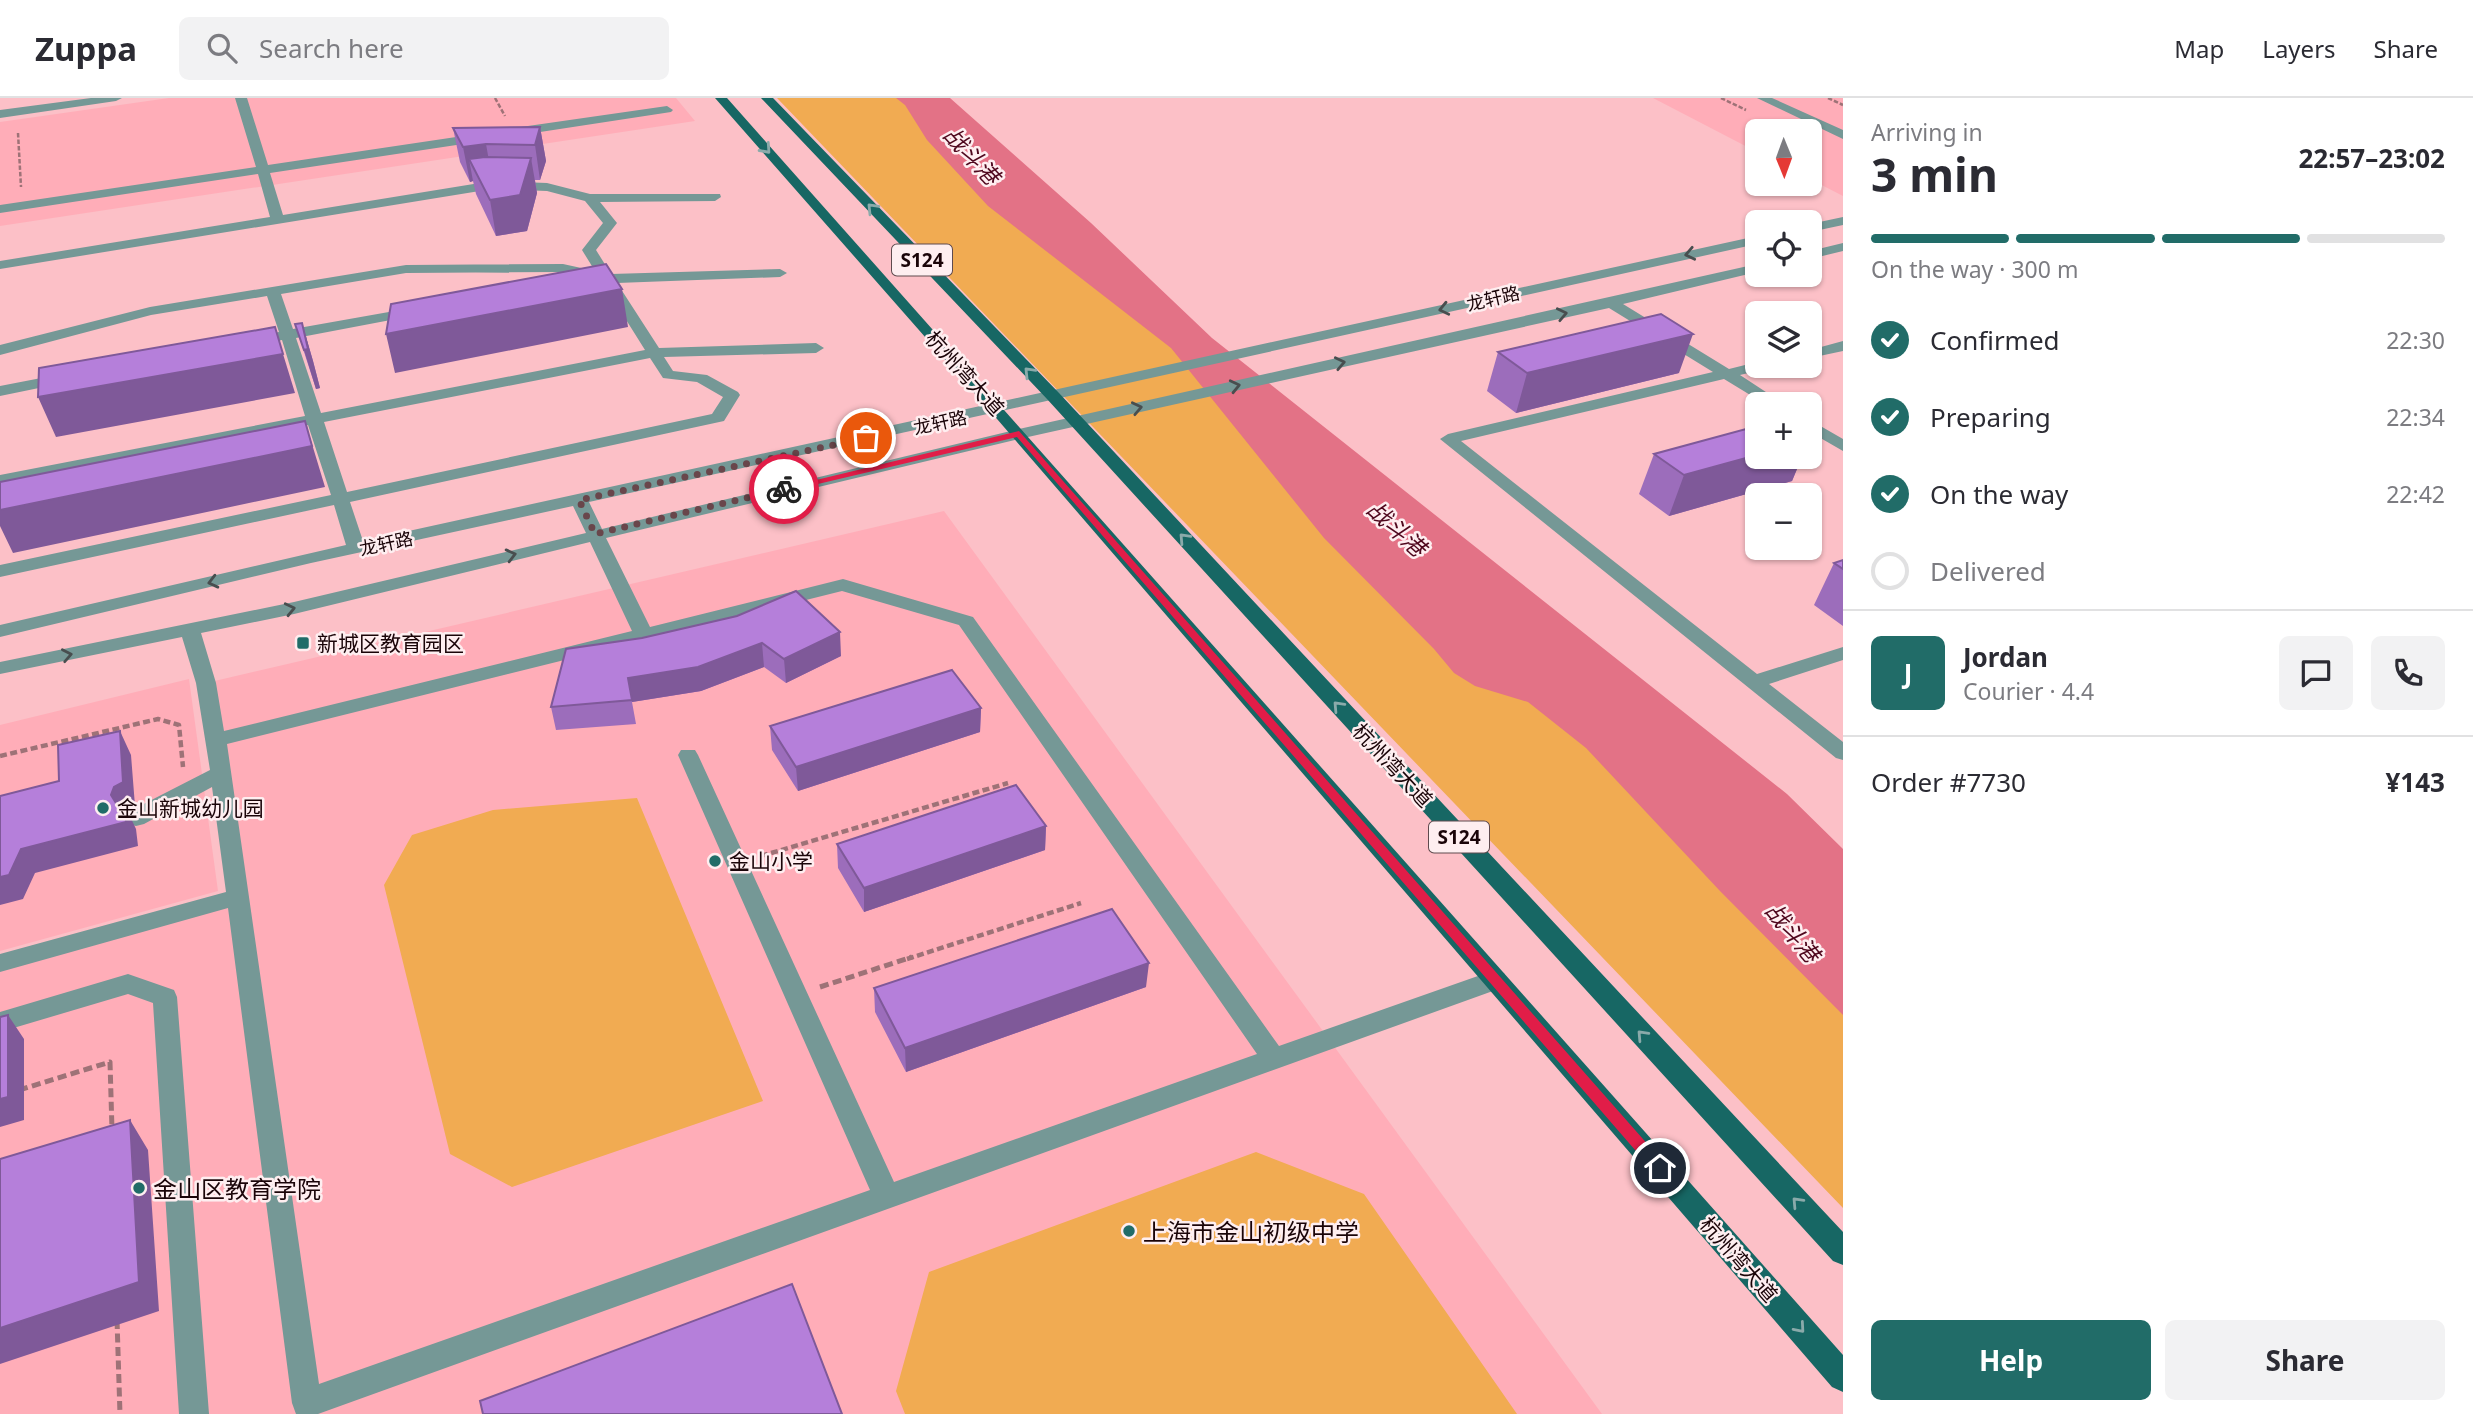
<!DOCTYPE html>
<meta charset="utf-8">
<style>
:root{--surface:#fff;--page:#f2f2f3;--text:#2b2b33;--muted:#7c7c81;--line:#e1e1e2;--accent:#216c68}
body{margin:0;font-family:"Noto Sans","Noto Sans SC",sans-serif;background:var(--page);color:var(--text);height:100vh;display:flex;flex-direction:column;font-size:26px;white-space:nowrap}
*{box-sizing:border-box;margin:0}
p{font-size:23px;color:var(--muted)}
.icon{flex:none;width:38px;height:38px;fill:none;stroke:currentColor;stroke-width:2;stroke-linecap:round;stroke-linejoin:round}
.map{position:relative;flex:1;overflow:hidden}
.drawer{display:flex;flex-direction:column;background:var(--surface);width:630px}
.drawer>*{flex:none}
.needle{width:46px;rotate:179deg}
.fabs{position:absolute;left:1745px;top:21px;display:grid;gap:14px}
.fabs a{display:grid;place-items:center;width:77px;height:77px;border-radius:10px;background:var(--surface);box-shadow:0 2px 5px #0004;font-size:35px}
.pin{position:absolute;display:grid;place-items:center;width:60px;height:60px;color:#fff;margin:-30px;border:4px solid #fff;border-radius:50%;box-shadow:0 2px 7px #0007}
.courier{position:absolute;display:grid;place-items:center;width:70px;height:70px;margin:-35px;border:5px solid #e11d48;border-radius:50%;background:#fff;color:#222;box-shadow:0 2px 9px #0007}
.summary em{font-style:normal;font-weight:700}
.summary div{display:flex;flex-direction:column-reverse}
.summary{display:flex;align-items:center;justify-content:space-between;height:119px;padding:0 28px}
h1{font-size:46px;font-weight:700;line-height:52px}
.bar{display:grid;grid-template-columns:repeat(4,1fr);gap:10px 7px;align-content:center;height:84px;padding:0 28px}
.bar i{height:9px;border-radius:5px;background:var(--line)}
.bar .selected{background:var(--accent)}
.bar p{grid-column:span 4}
.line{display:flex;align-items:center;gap:18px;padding:0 28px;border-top:2px solid var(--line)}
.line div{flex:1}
.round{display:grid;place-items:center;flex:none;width:74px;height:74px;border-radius:10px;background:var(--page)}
ol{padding:0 28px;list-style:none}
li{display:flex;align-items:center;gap:21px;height:77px}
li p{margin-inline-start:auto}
li .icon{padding:7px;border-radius:50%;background:var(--accent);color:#fff;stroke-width:4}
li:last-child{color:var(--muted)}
li i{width:38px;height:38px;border:4px solid var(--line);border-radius:50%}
.primary-button{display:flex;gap:14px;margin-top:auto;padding:14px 28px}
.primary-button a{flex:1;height:80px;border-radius:10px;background:var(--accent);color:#fff;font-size:28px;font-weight:700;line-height:80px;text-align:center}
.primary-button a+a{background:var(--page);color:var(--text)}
header{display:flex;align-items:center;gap:42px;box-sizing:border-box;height:98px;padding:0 35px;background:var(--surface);border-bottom:2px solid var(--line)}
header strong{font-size:33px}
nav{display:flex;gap:38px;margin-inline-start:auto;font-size:24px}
.search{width:490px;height:63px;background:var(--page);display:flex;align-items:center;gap:18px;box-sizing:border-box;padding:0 24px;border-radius:10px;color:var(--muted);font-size:26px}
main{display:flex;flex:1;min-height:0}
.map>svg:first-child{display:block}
.built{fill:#ffadb8}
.green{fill:#f1ab52}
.water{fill:#e37286}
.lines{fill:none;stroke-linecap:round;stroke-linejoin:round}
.path-far2{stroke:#9e7277;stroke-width:2.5;stroke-dasharray:4.5 2;stroke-linecap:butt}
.path-far1{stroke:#9e7277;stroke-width:4.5;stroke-dasharray:7 3.5;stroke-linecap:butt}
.path{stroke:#9e7277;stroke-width:5;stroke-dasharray:9 4.5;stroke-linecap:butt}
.minor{fill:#759896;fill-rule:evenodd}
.major{fill:#176764;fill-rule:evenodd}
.wall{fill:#9c6dbb}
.shaded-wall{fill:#7f5999}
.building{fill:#b57fda;stroke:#7f5999;stroke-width:2}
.oneway{stroke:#8aaaaa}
.oneway2{stroke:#484e4f}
.route{fill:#e11d48}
.done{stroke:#69464b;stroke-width:7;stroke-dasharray:0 12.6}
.poi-dot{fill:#216c68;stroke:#feeef0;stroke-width:2.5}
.labels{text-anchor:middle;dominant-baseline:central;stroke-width:5;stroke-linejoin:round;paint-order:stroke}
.far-street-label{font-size:18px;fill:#1a0408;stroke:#feeef0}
.shield{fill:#feeef0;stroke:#5e4a4e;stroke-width:2}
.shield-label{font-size:19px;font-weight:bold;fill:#1a0408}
.street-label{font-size:21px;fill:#1a0408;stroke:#feeef0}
.poi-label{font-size:21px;fill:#1a0408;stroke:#feeef0;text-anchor:start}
.water-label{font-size:23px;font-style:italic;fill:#4f071d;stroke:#feeef0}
.near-poi-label{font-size:24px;fill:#1a0408;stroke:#feeef0;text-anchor:start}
</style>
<header>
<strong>Zuppa</strong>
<div class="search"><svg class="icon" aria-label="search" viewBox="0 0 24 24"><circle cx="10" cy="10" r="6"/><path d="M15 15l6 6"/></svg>Search here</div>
<nav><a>Map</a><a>Layers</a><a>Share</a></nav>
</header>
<main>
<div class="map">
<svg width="1843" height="1316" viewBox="0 0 1843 1316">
<rect width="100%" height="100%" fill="#fcc0c7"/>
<path class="built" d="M 169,0 L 676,0 L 695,23 L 0,128 L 0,24 Z
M 1653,0 L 1843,0 L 1843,98 L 1810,81 L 1810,33 L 1757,33 L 1757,54 Z
M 944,413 L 1602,1316 L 0,1316 L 0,865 L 236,799 L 206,585 Z
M 189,581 L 218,793 L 0,853 L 0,627 Z"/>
<path class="green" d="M 777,0 L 903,0 L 1180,249 L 1843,897 L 1843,1110 Z
M 637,700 L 763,1003 L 512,1089 L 450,1056 L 384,787 L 412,737 L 493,712 Z
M 1256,1054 L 1364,1096 L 1517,1316 L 905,1316 L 896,1293 L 929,1174 Z"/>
<path class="water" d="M 896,0 L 950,0 L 1091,125 L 1212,240 L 1787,696 L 1843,751 L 1843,917 L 1720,793 L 1586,650 L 1528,604 L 1475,588 L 1454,575 L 1434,551 L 1324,440 L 1171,250 L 988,108 L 927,42 L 905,7 Z"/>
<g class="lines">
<path class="path-far2" d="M 495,0 L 505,18
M 1721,0 L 1746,12
M 1828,0 L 1843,7
M 18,35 L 21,89"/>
<path class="path-far1" d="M 0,658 L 158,621 L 179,627 L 183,669
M 761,758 L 1008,685
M 907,861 L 1081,805"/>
<path class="path" d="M 820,889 L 912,859
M 19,992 L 110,964 L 112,1032
M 117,1222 L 120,1316"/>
<path class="minor" d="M 91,0 L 122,0 L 116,3 L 0,20 L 0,12 Z
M 235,0 L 247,0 L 268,67 L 483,35 L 489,39 L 483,43 L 270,75 L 283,117 L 492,83 L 547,85 L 590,96 L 720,96 L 721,99 L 715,103 L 600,104 L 617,125 L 596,152 L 611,176 L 780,171 L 787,175 L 780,179 L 617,185 L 659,250 L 816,245 L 824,250 L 816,255 L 664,259 L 673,273 L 707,277 L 738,294 L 740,297 L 724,323 L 350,404 L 363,443 L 1757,138 L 1757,146 L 589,404 L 602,431 L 1019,331 L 1757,166 L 1757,174 L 1623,206 L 1729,271 L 1757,264 L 1757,268 L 1768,268 L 1765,271 L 1740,277 L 1784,306 L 1765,306 L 1724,281 L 1461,343 L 1757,576 L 1843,549 L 1843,562 L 1769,586 L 1843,644 L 1843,662 L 1836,660 L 1440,341 L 1448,336 L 1713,274 L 1609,210 L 1019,341 L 606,440 L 650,529 L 843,481 L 973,519 L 1279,948 L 1495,872 L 1504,875 L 1507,882 L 1504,889 L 318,1316 L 296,1316 L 292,1305 L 228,810 L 0,874 L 0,856 L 226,794 L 212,689 L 144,726 L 136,728 L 128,726 L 125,720 L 128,714 L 210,672 L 196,585 L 182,539 L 0,576 L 0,564 L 294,504 L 586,435 L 573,408 L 311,465 L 0,539 L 0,527 L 346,447 L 334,407 L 0,479 L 0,467 L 331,397 L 308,327 L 0,387 L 0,377 L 305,318 L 282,242 L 249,249 L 241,244 L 244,241 L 279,234 L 267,198 L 151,217 L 0,257 L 0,247 L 150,209 L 406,167 L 563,166 L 595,173 L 582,152 L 603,125 L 585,103 L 547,93 L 492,91 L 0,171 L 0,163 L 270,119 L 258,76 L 0,115 L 0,107 L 256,69 ZM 563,174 L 588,180 L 589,184 L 603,185 L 645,252 L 321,315 L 296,240 L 417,217 L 424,213 L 417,209 L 293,231 L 281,196 L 406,175 ZM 650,260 L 663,280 L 697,284 L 723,299 L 712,316 L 347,394 L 324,324 ZM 590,444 L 632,533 L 224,633 L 216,585 L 201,535 L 294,516 ZM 842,493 L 959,527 L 1257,956 L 894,1084 L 698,657 L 695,652 L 681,652 L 678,657 L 870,1092 L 319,1286 L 227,646 Z
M 1757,0 L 1772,0 L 1843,32 L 1843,41 Z
M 667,8 L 673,12 L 671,14 L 514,38 L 508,34 L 514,30 Z
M 1843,119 L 1843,127 L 1810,134 L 1810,126 Z
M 1843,145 L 1843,153 L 1810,161 L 1810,153 Z
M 1843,243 L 1843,253 L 1810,260 L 1810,252 Z
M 67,275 L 73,277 L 75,280 L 73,283 L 0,298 L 0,288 Z
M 1810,322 L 1843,341 L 1843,353 L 1810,334 Z
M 128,876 L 174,892 L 177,899 L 209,1316 L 179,1316 L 153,905 L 128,896 L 0,934 L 0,914 Z"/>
<path class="major" d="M 715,0 L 727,0 L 1843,1257 L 1843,1294 L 1832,1289 L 991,314 Z
M 761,0 L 773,0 L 1059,295 L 1843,1134 L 1843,1167 L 1833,1163 L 1047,301 Z"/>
</g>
<path class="wall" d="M 540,29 L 546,63 L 540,82 L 535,82 L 537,95 L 527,133 L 496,138 L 476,96 L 473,83 L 470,84 L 460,64 L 453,30 Z
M 302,225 L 313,263 L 320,290 L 316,291 L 295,226 Z
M 1498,254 L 1679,275 L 1516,315 L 1487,293 Z
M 1654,356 L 1757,359 L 1802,359 L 1792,383 L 1669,418 L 1639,396 Z
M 1843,462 L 1843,528 L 1814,507 L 1834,465 Z
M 737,518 L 841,558 L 786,585 L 764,569 L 701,593 L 632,604 L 636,626 L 556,632 L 551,609 L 642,540 Z
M 981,610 L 980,634 L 798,693 L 772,652 L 770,628 Z
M 1046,728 L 1045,752 L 864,814 L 838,770 L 837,746 Z
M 1146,889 L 906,974 L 875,914 L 874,890 Z"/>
<path class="shaded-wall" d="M 540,29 L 546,63 L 540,82 L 535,47 Z
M 486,46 L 492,80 L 469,61 L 473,83 L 470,84 L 463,49 Z
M 531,60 L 537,95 L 527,133 L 496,138 L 490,102 Z
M 622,191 L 628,229 L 395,275 L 386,236 Z
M 302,225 L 313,263 L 320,290 L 316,291 L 304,252 Z
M 1693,236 L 1679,275 L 1516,315 L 1527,275 Z
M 283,256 L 295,295 L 56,339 L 38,299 Z
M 305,323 L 325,389 L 13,455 L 0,428 L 0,412 Z
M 1757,357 L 1757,359 L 1802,359 L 1792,383 L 1669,418 L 1684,377 Z
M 840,534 L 841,558 L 786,585 L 784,561 Z
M 762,545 L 764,569 L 701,593 L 632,604 L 628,580 Z
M 981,610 L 980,634 L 798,693 L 796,669 Z
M 120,633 L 131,657 L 135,708 L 127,712 L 136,731 L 138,748 L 35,775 L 23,801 L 0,807 L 0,779 L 21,751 L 123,721 L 111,697 Z
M 1046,728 L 1045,752 L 864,814 L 864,790 Z
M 1149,865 L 1146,889 L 906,974 L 905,950 Z
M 8,917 L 24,941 L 24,1022 L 0,1029 L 0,1001 Z
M 130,1022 L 148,1052 L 159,1213 L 0,1266 L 0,1230 Z"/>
<path class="building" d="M 540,29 L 535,47 L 486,46 L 463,49 L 453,30 Z
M 485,59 L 531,60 L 520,97 L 490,102 L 469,61 Z
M 606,166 L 622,191 L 386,236 L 391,206 Z
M 1661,216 L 1693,236 L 1527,275 L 1498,254 Z
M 302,225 L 308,251 L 304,252 L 295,226 Z
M 275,229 L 283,256 L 38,299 L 39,270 Z
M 305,323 L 312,348 L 0,412 L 0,384 Z
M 1757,328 L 1757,357 L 1684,377 L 1654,356 Z
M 1843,462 L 1843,471 L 1834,465 Z
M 796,493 L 840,534 L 784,561 L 762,545 L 698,569 L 628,580 L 632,602 L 551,609 L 566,551 L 642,540 L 737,518 Z
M 952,572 L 981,610 L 796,669 L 770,628 Z
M 120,633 L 123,684 L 114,689 L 111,697 L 116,705 L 125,707 L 126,724 L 21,751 L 9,777 L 0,779 L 0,698 L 59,683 L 58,647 Z
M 1016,687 L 1046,728 L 864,790 L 837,746 Z
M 1112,811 L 1149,865 L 905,950 L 874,890 Z
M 8,917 L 8,999 L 0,1001 L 0,919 Z
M 130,1022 L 139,1184 L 0,1230 L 0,1061 Z
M 792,1186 L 842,1316 L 483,1316 L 480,1303 Z"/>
<defs><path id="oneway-chevron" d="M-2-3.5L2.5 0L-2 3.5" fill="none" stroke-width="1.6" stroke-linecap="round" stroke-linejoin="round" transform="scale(1.75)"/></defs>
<g class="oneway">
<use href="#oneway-chevron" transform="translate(766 51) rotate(48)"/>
<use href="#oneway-chevron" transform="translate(872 110) rotate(-134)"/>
<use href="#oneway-chevron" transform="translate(1029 274) rotate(-134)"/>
<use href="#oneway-chevron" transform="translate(1184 440) rotate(-133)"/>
<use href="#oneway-chevron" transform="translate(1338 608) rotate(-133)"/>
<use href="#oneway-chevron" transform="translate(1642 937) rotate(-133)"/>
<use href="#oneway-chevron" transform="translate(1797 1104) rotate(-133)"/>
<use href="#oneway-chevron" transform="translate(1800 1230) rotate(49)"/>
</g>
<g class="oneway2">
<use href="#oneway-chevron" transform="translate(1690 156) rotate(168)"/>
<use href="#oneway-chevron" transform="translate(1444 211) rotate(167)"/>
<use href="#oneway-chevron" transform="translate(1562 216) rotate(-12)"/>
<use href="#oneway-chevron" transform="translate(1340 265) rotate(-12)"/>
<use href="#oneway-chevron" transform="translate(1235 288) rotate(-13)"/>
<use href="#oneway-chevron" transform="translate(1137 310) rotate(-12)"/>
<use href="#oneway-chevron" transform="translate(511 457) rotate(-14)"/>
<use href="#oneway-chevron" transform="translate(213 484) rotate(166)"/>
<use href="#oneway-chevron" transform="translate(290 511) rotate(-13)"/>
<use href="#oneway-chevron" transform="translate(67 557) rotate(-11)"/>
</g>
<path class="route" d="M 1019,333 L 1665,1066 L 1667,1070 L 1665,1075 L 1655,1075 L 1017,339 L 784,394 L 779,391 Z"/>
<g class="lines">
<path class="done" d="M 784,391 L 595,436 L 579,402 L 866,340"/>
</g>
<g class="poi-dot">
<rect x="296" y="538" width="14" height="14" rx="3.5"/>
<circle cx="103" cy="710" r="7"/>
<circle cx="715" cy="763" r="7"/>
<circle cx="139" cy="1090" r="7"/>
<circle cx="1129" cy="1133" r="7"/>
</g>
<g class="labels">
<g class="far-street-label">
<text transform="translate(1493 200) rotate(-13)">龙轩路</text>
<text transform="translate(940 324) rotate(-12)">龙轩路</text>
<text transform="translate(386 445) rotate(-12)">龙轩路</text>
</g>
<g class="shield">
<rect x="892" y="146.5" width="60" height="31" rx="5"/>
<rect x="1429" y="723.5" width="60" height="31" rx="5"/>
</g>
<g class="shield-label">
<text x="922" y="162">S124</text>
<text x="1459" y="739">S124</text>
</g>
<g class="street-label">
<text transform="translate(965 275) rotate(48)">杭州湾大道</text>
<text transform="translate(1393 667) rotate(47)">杭州湾大道</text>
<text transform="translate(1739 1161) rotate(49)">杭州湾大道</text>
</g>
<g class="poi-label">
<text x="317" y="545">新城区教育园区</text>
<text x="117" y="710">金山新城幼儿园</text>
<text x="729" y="763">金山小学</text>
</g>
<g class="water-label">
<text transform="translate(972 57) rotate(47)">战斗港</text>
<text transform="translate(1397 430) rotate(42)">战斗港</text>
<text transform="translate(1793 834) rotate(50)">战斗港</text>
</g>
<g class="near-poi-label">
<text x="153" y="1090">金山区教育学院</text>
<text x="1143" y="1133">上海市金山初级中学</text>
</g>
</g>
</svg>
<div class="fabs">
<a><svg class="needle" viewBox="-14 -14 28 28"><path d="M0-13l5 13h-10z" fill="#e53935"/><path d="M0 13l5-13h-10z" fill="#7c7c81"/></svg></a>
<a><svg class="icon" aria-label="locate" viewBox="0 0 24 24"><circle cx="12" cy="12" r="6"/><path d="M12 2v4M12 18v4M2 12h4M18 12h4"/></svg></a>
<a><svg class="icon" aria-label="layers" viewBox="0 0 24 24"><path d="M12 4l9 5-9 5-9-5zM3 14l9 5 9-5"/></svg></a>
<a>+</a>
<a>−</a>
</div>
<div class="pin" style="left:866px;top:340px;background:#ea580c"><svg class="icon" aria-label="bag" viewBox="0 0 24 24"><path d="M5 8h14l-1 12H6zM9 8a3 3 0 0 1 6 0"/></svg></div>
<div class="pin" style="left:1660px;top:1070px;background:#1f2937"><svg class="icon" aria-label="home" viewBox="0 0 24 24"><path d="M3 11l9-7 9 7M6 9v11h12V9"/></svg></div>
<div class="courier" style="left:784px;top:391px"><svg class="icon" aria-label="bike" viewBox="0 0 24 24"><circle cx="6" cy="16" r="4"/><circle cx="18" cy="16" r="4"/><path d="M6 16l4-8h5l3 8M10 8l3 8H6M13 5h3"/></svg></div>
</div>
<section class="drawer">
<div class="summary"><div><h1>3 min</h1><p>Arriving in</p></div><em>22:57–23:02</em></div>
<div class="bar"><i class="selected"></i><i class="selected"></i><i class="selected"></i><i></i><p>On the way · 300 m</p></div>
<ol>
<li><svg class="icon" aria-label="check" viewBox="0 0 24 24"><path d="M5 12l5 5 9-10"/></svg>Confirmed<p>22:30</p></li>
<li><svg class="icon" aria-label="check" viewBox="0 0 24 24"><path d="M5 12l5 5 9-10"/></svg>Preparing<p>22:34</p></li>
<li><svg class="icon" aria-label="check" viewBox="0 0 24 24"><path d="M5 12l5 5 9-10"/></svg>On the way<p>22:42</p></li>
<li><i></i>Delivered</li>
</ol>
<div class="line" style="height:126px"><b class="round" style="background:var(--accent);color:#fff">J</b><div><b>Jordan</b><p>Courier · 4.4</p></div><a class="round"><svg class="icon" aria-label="chat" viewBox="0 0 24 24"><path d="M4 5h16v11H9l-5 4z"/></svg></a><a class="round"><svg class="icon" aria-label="phone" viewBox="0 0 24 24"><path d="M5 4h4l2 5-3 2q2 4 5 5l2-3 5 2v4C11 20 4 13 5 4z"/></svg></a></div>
<div class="line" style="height:91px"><div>Order #7730</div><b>¥143</b></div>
<div class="primary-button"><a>Help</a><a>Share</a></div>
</section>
</main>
